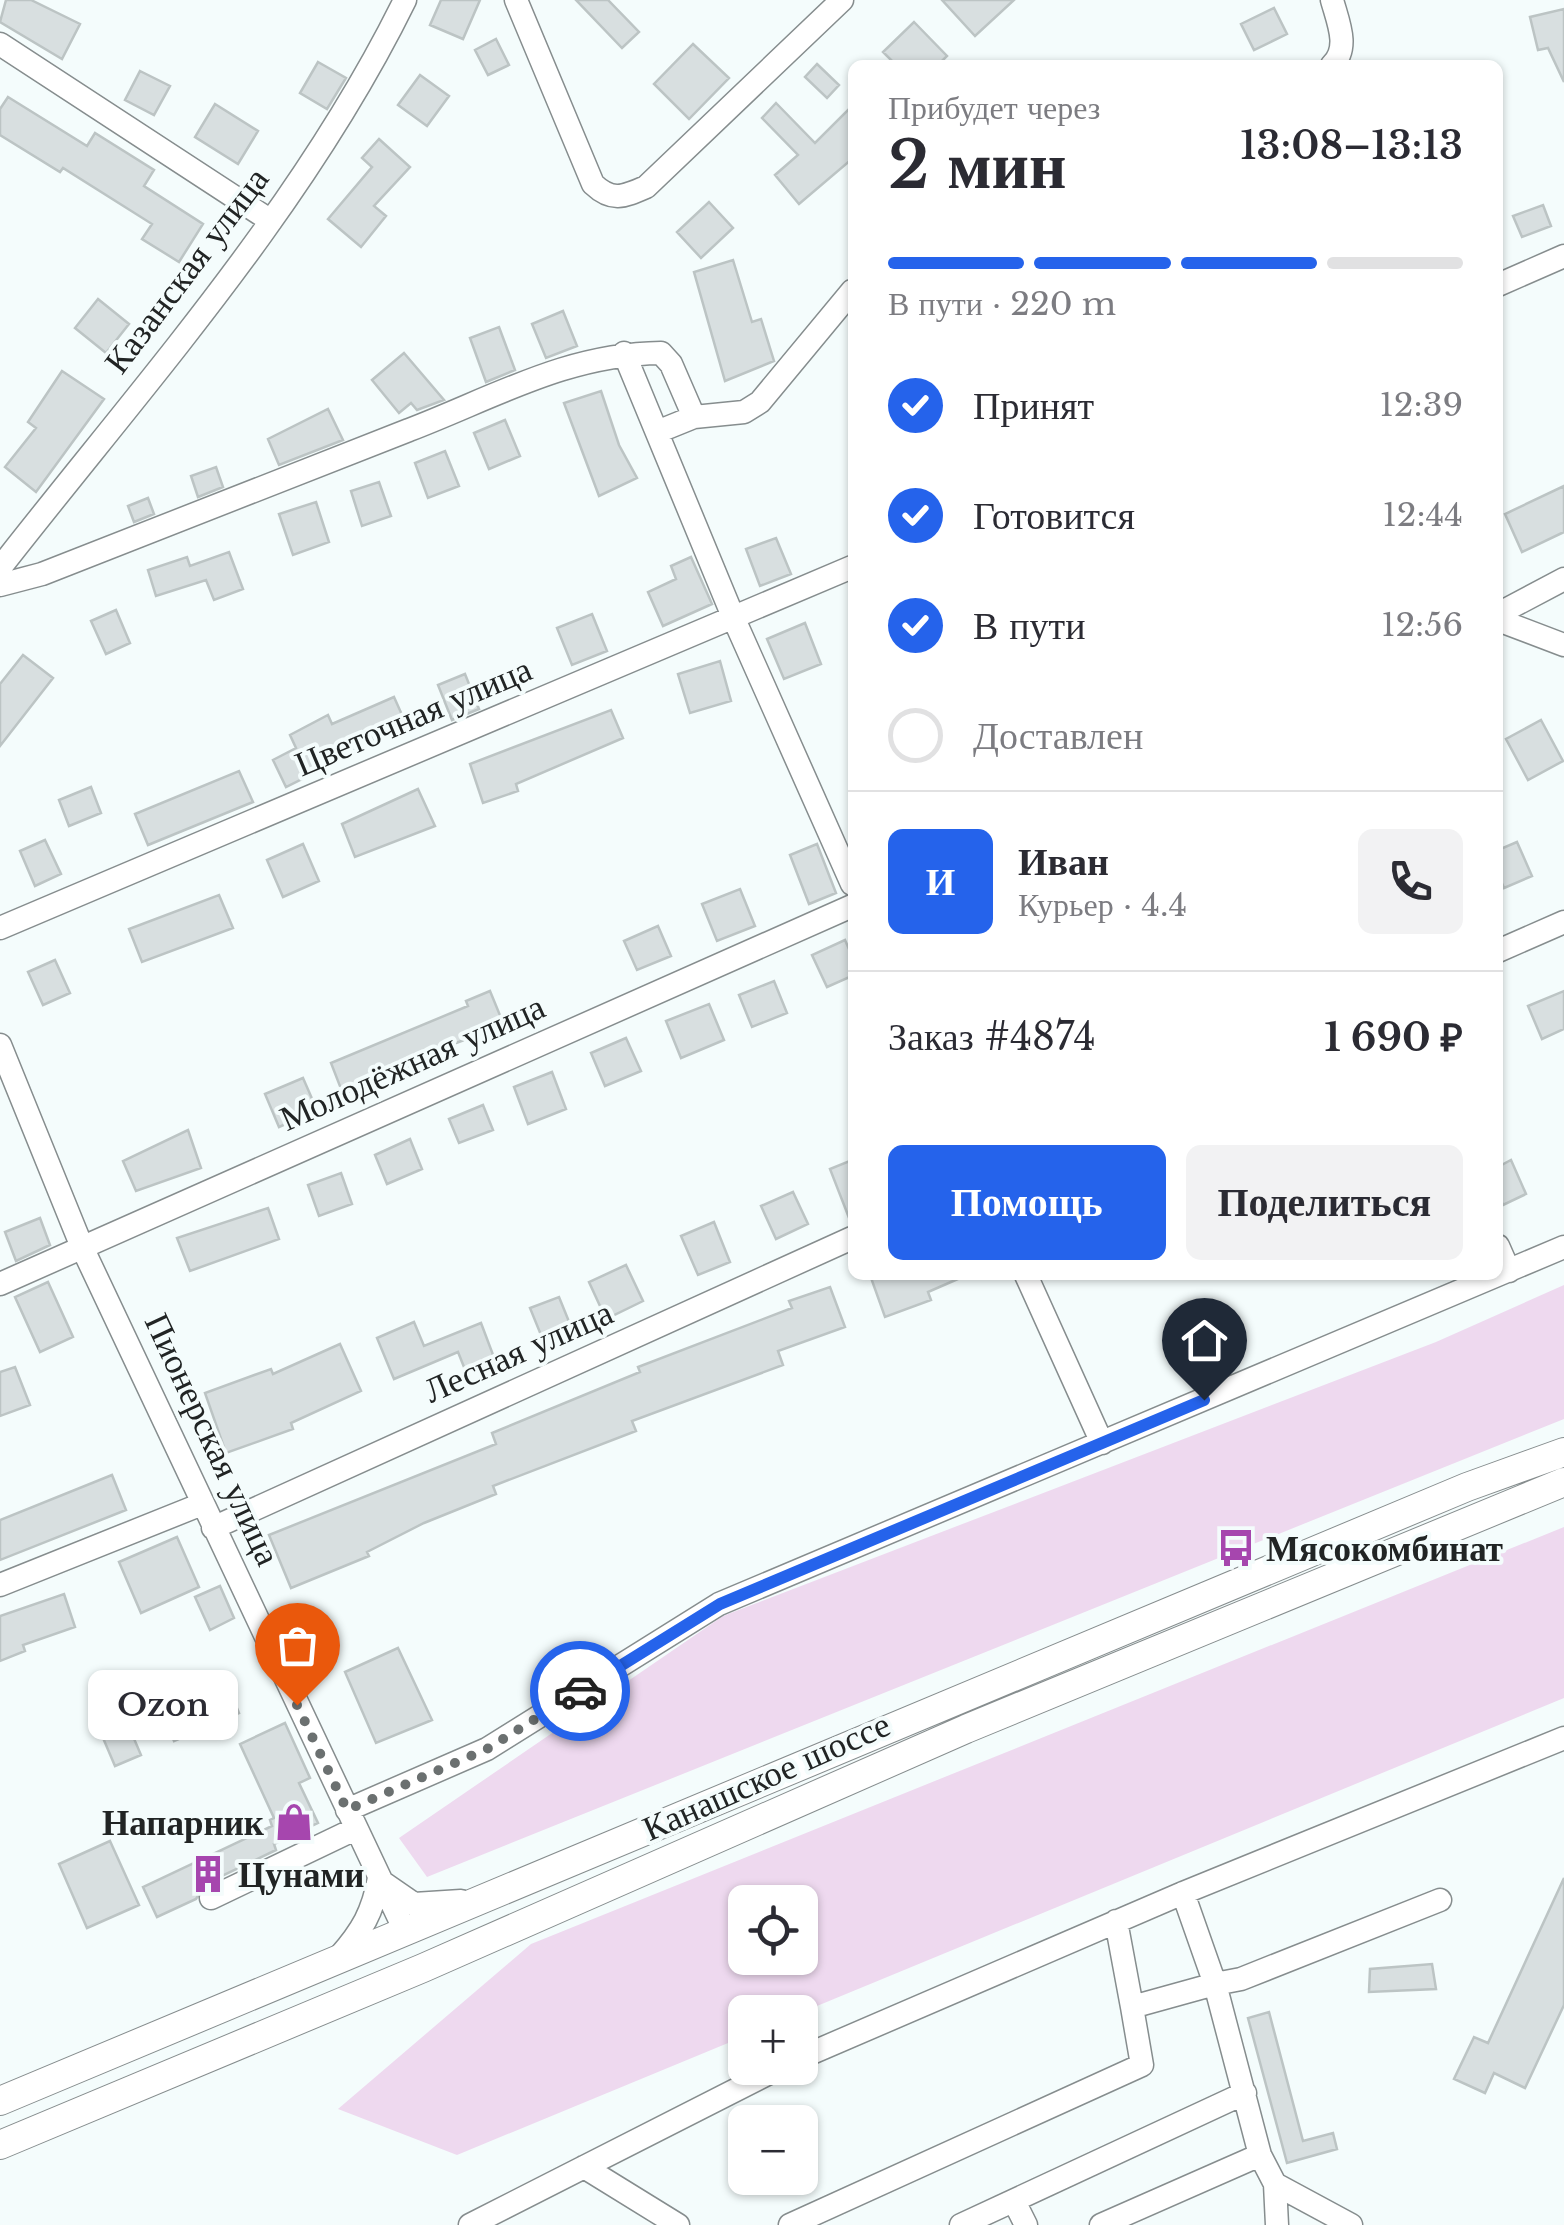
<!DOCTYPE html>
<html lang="ru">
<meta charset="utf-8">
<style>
:root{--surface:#fff;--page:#f2f2f3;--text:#2b2b33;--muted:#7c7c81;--line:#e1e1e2;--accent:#2563eb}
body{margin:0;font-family:"Libre Baskerville",serif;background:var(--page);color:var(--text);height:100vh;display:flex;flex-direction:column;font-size:38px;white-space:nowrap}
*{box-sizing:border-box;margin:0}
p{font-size:32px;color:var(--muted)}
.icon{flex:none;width:55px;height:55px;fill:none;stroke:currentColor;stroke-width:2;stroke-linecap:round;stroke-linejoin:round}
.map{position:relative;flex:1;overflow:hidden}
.drawer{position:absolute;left:848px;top:60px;width:655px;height:1220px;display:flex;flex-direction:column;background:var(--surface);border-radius:15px;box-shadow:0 2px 8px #0004}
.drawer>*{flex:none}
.tools{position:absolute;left:728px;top:1885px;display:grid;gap:20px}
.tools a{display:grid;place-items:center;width:90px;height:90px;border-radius:15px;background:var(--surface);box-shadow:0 2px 8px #0004;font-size:50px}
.pin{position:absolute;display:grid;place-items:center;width:85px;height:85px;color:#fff;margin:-102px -42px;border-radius:50% 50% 50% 0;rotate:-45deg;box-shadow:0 0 10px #0007}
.pin .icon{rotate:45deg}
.courier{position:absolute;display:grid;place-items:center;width:100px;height:100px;margin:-50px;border:8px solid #2563eb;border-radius:50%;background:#fff;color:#222;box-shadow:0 2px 12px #0007}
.bubble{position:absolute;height:70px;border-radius:15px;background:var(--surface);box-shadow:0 2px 8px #0004;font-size:32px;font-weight:600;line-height:70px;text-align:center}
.head em{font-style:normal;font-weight:600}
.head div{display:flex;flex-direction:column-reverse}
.head{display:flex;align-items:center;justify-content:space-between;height:170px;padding:0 40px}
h1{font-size:65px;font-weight:600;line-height:75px}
.bar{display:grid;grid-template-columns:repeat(4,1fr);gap:15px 10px;align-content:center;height:120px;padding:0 40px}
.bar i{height:12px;border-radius:8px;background:var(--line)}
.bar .on{background:var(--accent)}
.bar p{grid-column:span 4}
.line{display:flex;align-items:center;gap:25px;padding:0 40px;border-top:2px solid var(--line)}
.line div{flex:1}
.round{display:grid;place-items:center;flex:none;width:105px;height:105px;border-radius:15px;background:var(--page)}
ol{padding:0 40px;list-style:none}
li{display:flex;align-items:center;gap:30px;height:110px}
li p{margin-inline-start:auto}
li .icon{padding:10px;border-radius:50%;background:var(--accent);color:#fff;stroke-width:4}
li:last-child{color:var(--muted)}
li i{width:55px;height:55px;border:5px solid var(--line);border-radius:50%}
.action{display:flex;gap:20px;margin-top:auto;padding:20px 40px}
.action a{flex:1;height:115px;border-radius:15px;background:var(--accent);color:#fff;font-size:40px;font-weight:600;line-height:115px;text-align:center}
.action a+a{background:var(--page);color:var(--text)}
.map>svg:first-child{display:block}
.green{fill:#eed9ef;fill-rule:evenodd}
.building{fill:#d8dfe0;stroke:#bcc4c4;stroke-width:2.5}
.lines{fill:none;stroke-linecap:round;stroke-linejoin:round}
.minor-casing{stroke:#868d8e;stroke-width:25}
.major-casing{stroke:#868d8e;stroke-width:30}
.minor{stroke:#fff;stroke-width:22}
.major{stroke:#fff;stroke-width:28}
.done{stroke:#6b7070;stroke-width:10;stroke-dasharray:0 18}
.route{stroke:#2563eb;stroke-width:12}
.labels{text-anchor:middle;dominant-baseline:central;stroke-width:8;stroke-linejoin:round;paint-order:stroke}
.street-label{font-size:35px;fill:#212424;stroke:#f4fcfc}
.poi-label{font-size:35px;font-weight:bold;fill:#212424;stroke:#f4fcfc;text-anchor:start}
</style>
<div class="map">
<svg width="1564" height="2225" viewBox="0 0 1564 2225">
<rect width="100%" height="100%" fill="#f4fcfc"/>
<path class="green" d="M 1564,1285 L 1564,1419 L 427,1877 L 399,1838 L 723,1616 L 1436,1342 Z
M 1564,1527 L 1564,1698 L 800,2013 L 745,2012 L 745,2036 L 457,2155 L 338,2109 L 531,1944 ZM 745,1902 L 800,1902 L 800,1958 L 745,1958 Z"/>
<path class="building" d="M 6,0 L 31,0 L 80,24 L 62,59 L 0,22 Z
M 441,0 L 480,0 L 463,39 L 430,25 Z
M 576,0 L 608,0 L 639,32 L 622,48 Z
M 942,0 L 1014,0 L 975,36 Z
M 1274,8 L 1287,34 L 1254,50 L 1241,24 Z
M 1564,9 L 1564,82 L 1548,48 L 1538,50 L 1530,17 Z
M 914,22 L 947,56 L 938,65 L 896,65 L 883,52 Z
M 496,39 L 509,65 L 488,75 L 475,50 Z
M 693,44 L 729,78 L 689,119 L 654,84 Z
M 318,62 L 346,78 L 327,109 L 300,93 Z
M 817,64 L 839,85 L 827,98 L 805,77 Z
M 140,71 L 170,86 L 154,115 L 125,100 Z
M 420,75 L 449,96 L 427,126 L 398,105 Z
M 8,97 L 87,146 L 95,133 L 154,170 L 144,186 L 203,224 L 179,262 L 142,239 L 152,224 L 63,168 L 60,172 L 0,135 L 0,109 Z
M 776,103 L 815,143 L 852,106 L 852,159 L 799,204 L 775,175 L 798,155 L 762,118 Z
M 215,104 L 258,131 L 238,164 L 195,137 Z
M 379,139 L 410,167 L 374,206 L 386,216 L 361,247 L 328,219 L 372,167 L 362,158 Z
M 709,202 L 733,228 L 701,258 L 677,232 Z
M 1543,205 L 1551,226 L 1522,237 L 1513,216 Z
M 733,260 L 752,322 L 761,319 L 774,361 L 725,381 L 694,272 Z
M 98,299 L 129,324 L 106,353 L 75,328 Z
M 563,311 L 577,346 L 546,358 L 532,324 Z
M 499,327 L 515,370 L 486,382 L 470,338 Z
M 404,353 L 444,400 L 417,410 L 411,403 L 399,413 L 372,380 Z
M 62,371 L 104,399 L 36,492 L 5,467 L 36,428 L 28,422 Z
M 601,391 L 619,445 L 637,478 L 599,496 L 564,403 Z
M 328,409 L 343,440 L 279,465 L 268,439 Z
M 505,420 L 520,456 L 489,469 L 474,433 Z
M 445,451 L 459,486 L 428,498 L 415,463 Z
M 216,467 L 223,487 L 198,497 L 191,476 Z
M 379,482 L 391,516 L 362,526 L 351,491 Z
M 1564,486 L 1564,532 L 1522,552 L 1505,514 Z
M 148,498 L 154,514 L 134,522 L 128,506 Z
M 316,502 L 329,542 L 293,555 L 279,514 Z
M 776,538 L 791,574 L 760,586 L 746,549 Z
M 229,552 L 243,589 L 214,600 L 206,580 L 156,596 L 148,570 L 187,557 L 190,566 Z
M 691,557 L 712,604 L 663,626 L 648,592 L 676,579 L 671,566 Z
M 116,610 L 130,643 L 106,654 L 91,621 Z
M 592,614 L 607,651 L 572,665 L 557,628 Z
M 805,623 L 821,664 L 784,679 L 767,639 Z
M 23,655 L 53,678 L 0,746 L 0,684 Z
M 720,661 L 731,701 L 690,713 L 678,674 Z
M 465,674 L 479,709 L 452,720 L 438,685 Z
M 394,697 L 407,726 L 346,752 L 348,756 L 286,787 L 273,760 L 296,748 L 290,735 L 328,715 L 332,724 Z
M 611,710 L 623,738 L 516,784 L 518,791 L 483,803 L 470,764 Z
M 1541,720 L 1563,761 L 1528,780 L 1506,739 Z
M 239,771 L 253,802 L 148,845 L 135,814 Z
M 91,787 L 101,813 L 69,826 L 59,800 Z
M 418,789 L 435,826 L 355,857 L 342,824 Z
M 45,840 L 61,874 L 35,886 L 20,851 Z
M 1517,842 L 1532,876 L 1504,888 L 1498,874 L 1498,850 Z
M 303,844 L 319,881 L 283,897 L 267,860 Z
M 817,844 L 836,893 L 809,904 L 790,855 Z
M 740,889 L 755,926 L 717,941 L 702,904 Z
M 219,895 L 233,928 L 142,962 L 129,929 Z
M 658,926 L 671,956 L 637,970 L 624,941 Z
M 845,940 L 852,956 L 852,976 L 827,987 L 812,955 Z
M 55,960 L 70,993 L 43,1005 L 28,972 Z
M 774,981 L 787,1013 L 752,1027 L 739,995 Z
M 490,991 L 506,1030 L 482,1040 L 480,1034 L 419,1057 L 423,1066 L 343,1094 L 331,1063 L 468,1006 L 466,1001 Z
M 1564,991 L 1564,1029 L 1542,1039 L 1528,1006 Z
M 709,1004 L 724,1040 L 681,1058 L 666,1021 Z
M 626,1038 L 641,1071 L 605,1086 L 591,1053 Z
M 552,1072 L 566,1109 L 528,1124 L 514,1087 Z
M 303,1078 L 317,1110 L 279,1127 L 265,1094 Z
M 483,1105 L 493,1130 L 459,1143 L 449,1119 Z
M 188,1130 L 201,1168 L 136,1191 L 123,1161 Z
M 410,1139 L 422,1169 L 387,1184 L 375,1155 Z
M 852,1160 L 852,1223 L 851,1223 L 830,1169 Z
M 1511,1160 L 1526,1194 L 1503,1205 L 1498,1193 L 1498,1167 Z
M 341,1173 L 352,1204 L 319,1216 L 308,1185 Z
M 793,1192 L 808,1224 L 776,1239 L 761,1206 Z
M 268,1208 L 279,1239 L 190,1271 L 177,1238 Z
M 40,1218 L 50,1245 L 16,1261 L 5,1232 Z
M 714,1222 L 730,1262 L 698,1275 L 681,1236 Z
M 626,1265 L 643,1301 L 606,1319 L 589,1282 Z
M 870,1275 L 967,1275 L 928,1292 L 931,1300 L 885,1317 Z
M 48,1282 L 73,1337 L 40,1352 L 15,1297 Z
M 830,1287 L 845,1327 L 778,1351 L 783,1365 L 632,1421 L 636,1431 L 493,1486 L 496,1494 L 424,1523 L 367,1552 L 369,1556 L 291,1588 L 269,1535 L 496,1444 L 492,1433 L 640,1372 L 638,1367 L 792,1308 L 789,1301 Z
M 559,1297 L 572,1329 L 543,1340 L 530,1308 Z
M 414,1322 L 424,1346 L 481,1323 L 495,1360 L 466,1372 L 458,1352 L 394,1379 L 377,1338 Z
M 340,1344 L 361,1391 L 291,1423 L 293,1429 L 226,1453 L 205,1393 L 271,1369 L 273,1374 Z
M 15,1367 L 30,1405 L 0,1416 L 0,1372 Z
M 112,1475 L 126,1510 L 0,1560 L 0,1520 Z
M 177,1537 L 199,1587 L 141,1613 L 119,1562 Z
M 220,1586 L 234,1618 L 210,1630 L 195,1597 Z
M 64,1594 L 75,1627 L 23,1645 L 25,1651 L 0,1661 L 0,1616 Z
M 398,1648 L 432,1720 L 376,1743 L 345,1672 Z
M 229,1688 L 239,1713 L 174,1741 L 164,1716 Z
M 285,1723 L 310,1778 L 299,1783 L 318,1823 L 274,1844 L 276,1850 L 205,1884 L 196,1899 L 157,1917 L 143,1887 L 272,1826 L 270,1820 L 274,1818 L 240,1744 Z
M 129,1727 L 141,1755 L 115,1766 L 103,1738 Z
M 110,1841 L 139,1905 L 87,1928 L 59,1864 Z
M 1564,1878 L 1564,2005 L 1525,2088 L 1494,2073 L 1485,2093 L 1454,2079 L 1474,2037 L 1488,2043 Z
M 1432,1964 L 1436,1989 L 1369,1992 L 1370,1969 Z
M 1269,2012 L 1303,2141 L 1333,2133 L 1337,2149 L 1287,2163 L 1248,2018 Z"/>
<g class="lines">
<g class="minor-casing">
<path id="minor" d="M 516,0 L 593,184 C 612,202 623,197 646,187 L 842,0
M 0,44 L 271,221
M 1332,65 C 1350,48 1338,22 1332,0
M 1498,285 L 1564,256
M 624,353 L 734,619 L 852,884
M 657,432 L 694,417 L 744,412 L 760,402 L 852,291
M 0,568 C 142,386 303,208 405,0
M 0,585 L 42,574 C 165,526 287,478 409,430 C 495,397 567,354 661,353 L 671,364 L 694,417
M 1498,614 L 1564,579
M 1498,620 L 1564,645
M 0,928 L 852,567
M 1498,951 L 1564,922
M 0,1045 L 82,1247 L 406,1933
M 1498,1246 L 1509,1271
M 1026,1275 L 1102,1443
M 0,1284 L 852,906
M 213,1528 L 852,1238
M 0,1585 L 202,1504
M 347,1810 L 487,1749 L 719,1604 L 1564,1247
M 385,1884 L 414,1904 L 461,1901
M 211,1898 L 355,1829
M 1116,1921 L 1132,2007 L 1215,1984 L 1183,1893
M 339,1957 C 362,1931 373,1912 379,1878
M 800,2058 L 1183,1893 L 1564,1738
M 584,2167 L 678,2225
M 1275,2184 L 1277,2225
M 1014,2201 L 1026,2225
M 470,2225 L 779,2068
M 790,2225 L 1142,2065 L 1132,2007
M 961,2225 L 1245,2093
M 1101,2225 L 1260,2155
M 1351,2225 L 1275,2184 L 1260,2155 L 1215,1984 L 1241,1979 L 1440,1900"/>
</g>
<g class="major-casing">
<path id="major" d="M 0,2101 L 1467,1487 L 1564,1452
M 0,2145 L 423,1968 L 966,1729 L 1564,1482"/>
</g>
<use href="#minor" class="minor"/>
<use href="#major" class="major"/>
</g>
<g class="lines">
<path class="done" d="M 297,1705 L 347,1810 L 487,1749 L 580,1691"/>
<path class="route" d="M 580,1691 L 720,1604 L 1204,1400"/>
</g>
<defs>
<g id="bus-bare" transform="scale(3)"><path d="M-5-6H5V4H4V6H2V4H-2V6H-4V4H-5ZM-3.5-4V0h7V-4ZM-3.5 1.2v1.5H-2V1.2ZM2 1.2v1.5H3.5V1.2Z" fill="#a646ae" stroke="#f4fcfc" stroke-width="2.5" paint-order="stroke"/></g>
<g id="shop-bare" transform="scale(3)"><path d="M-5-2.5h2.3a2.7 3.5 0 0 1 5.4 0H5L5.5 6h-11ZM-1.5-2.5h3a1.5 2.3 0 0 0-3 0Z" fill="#a646ae" stroke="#f4fcfc" stroke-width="2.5" paint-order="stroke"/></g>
<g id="building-bare" transform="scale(3)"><path d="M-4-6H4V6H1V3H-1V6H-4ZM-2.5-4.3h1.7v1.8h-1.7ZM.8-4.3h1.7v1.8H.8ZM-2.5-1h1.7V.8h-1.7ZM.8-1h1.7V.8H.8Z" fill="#a646ae" stroke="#f4fcfc" stroke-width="2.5" paint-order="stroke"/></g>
</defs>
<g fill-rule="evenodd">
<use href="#bus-bare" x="1236" y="1548"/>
<use href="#shop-bare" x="294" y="1822"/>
<use href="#building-bare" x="208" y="1874"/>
</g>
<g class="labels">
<g class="street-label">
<text transform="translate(186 270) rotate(-53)">Казанская улица</text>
<text transform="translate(413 716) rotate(-23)">Цветочная улица</text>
<text transform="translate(412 1062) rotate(-24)">Молодёжная улица</text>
<text transform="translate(518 1351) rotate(-24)">Лесная улица</text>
<text transform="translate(213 1439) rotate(65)">Пионерская улица</text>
<text transform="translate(766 1776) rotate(-24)">Канашское шоссе</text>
</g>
<g class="poi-label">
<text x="1266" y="1548">Мясокомбинат</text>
<text x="264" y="1822" text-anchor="end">Напарник</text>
<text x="238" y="1874">Цунами</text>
</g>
</g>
</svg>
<div class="tools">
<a><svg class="icon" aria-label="locate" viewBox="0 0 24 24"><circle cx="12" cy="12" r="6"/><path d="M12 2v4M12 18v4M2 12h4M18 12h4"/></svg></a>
<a>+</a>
<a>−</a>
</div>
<div class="pin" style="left:297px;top:1705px;background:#ea580c"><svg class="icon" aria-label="bag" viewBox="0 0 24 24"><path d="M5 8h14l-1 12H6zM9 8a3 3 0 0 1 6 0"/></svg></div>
<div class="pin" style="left:1204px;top:1400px;background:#1f2937"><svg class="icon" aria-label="home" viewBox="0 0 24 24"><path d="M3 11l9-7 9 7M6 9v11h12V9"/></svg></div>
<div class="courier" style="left:580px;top:1691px"><svg class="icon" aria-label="car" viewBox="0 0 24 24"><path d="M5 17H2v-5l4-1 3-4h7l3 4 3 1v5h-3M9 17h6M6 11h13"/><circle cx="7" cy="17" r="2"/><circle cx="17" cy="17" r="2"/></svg></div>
<div class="bubble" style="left:88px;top:1670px;width:150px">Ozon</div>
<section class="drawer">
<div class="head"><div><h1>2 мин</h1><p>Прибудет через</p></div><em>13:08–13:13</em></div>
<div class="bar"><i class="on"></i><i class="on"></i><i class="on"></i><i></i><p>В пути · 220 m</p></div>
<ol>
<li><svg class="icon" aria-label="check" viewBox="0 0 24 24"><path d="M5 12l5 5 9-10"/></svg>Принят<p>12:39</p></li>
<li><svg class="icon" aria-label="check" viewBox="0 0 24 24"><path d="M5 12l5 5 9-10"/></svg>Готовится<p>12:44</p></li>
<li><svg class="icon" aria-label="check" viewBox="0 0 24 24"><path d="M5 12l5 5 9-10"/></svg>В пути<p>12:56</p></li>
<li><i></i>Доставлен</li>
</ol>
<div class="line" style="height:180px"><b class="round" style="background:var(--accent);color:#fff">И</b><div><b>Иван</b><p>Курьер · 4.4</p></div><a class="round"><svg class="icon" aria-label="phone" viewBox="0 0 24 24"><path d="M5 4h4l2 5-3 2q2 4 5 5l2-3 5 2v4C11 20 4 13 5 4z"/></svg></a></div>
<div class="line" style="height:130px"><div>Заказ #4874</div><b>1 690 ₽</b></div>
<div class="action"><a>Помощь</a><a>Поделиться</a></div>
</section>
</div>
